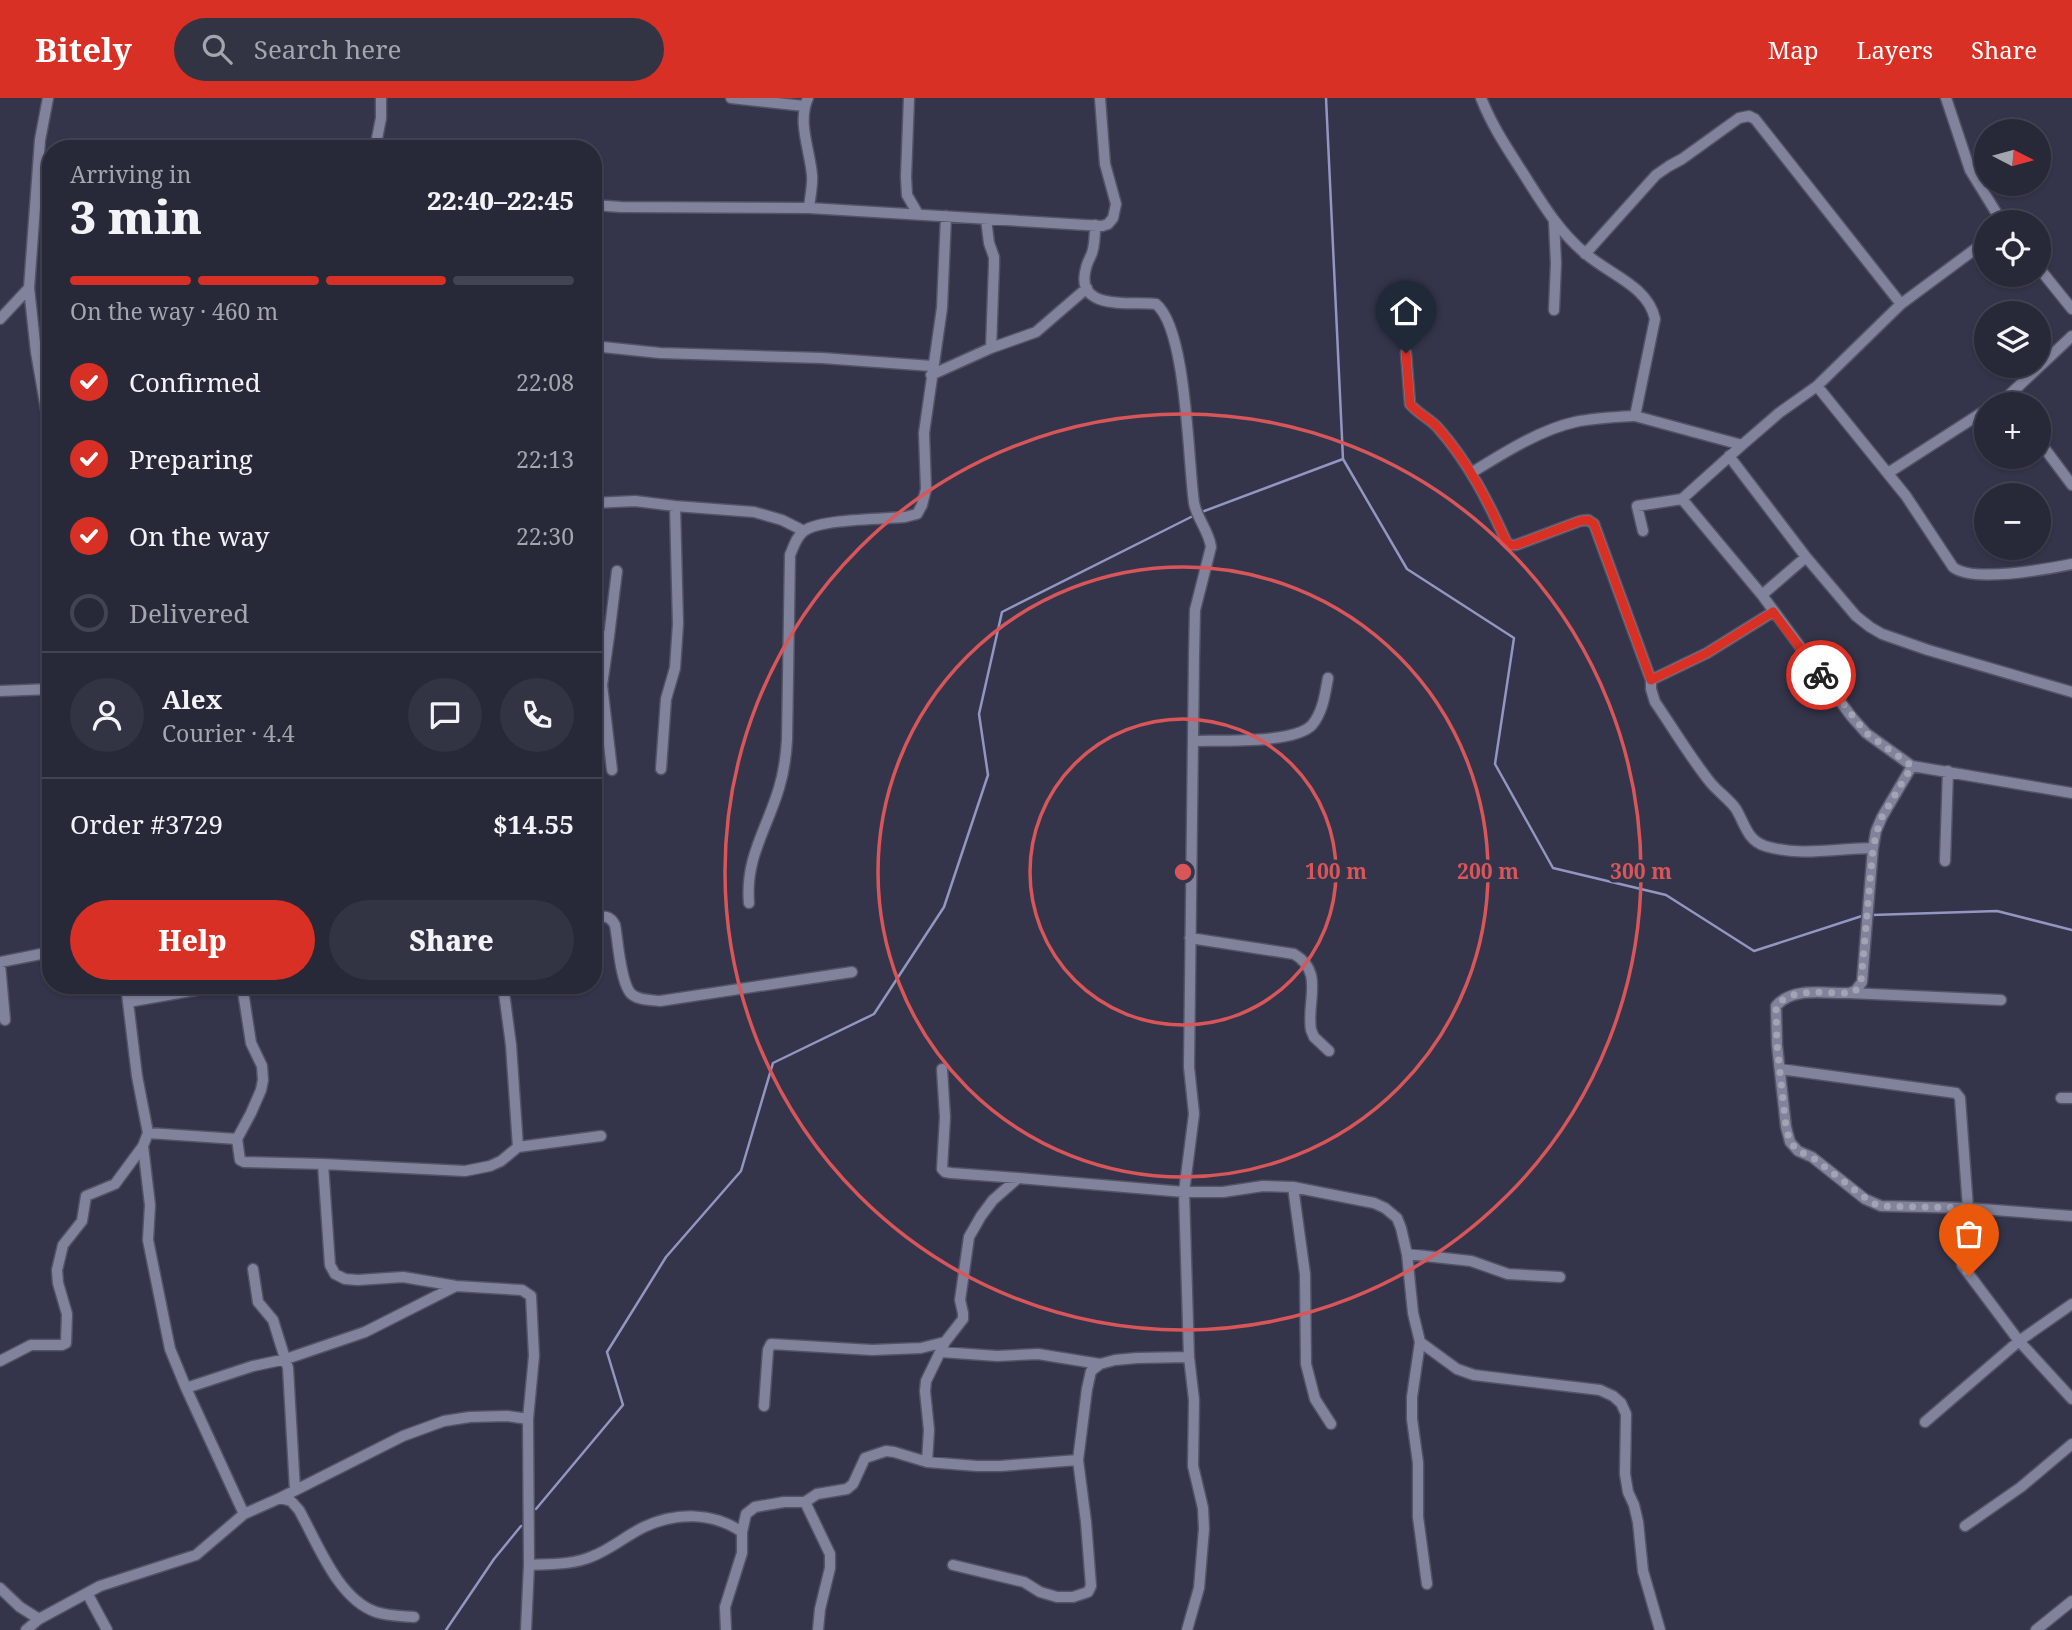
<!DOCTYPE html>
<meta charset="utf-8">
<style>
:root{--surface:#272838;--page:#333443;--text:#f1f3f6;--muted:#a4a6ae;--line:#434453;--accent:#d93025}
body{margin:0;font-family:"Noto Serif",serif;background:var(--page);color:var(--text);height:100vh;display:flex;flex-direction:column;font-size:26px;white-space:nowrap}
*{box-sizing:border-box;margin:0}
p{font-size:23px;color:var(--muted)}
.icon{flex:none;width:38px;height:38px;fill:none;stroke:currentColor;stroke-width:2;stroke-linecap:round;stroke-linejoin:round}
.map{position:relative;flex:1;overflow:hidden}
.panel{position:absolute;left:42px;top:42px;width:560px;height:854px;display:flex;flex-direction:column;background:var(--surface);border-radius:28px;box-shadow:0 2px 5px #0004,0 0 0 2px var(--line)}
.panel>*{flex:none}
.needle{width:46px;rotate:96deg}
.tools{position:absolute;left:1974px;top:21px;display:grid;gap:14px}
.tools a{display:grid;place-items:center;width:77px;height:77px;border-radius:50%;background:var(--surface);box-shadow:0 2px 5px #0004,0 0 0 2px var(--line);font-size:35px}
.pin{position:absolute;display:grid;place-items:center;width:60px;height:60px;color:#fff;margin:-72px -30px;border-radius:50% 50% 50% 0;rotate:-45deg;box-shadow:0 0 7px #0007}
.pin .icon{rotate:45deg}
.courier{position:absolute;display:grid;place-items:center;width:70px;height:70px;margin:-35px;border:5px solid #d93025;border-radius:50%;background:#fff;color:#222;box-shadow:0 2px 9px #0007}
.head em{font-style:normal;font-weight:800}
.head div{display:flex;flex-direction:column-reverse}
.head{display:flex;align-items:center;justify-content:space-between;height:119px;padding:0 28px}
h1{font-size:46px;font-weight:800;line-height:52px}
.bar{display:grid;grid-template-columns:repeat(4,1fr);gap:10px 7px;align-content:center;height:84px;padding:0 28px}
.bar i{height:9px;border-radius:5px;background:var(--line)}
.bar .selected{background:var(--accent)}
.bar p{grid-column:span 4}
.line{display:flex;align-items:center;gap:18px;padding:0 28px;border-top:2px solid var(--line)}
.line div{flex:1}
.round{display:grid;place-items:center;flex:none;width:74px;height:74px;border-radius:37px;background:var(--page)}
ol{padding:0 28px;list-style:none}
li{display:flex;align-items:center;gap:21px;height:77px}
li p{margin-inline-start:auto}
li .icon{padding:7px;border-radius:50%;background:var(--accent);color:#fff;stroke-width:4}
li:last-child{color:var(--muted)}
li i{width:38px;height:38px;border:4px solid var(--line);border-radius:50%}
.action{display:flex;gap:14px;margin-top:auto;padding:14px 28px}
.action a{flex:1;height:80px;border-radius:42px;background:var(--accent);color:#fff;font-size:28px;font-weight:800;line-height:80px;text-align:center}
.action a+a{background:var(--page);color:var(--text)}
header{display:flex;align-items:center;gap:42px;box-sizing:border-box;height:98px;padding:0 35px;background:var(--accent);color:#fff}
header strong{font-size:33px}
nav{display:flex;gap:38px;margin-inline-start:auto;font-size:24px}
.search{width:490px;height:63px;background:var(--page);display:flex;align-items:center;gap:18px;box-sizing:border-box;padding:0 24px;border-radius:38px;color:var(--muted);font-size:26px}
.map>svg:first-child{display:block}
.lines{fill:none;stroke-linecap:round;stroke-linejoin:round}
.stream{stroke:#9396c1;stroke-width:2.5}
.minor-casing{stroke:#525365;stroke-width:13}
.minor{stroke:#81839c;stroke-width:10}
.done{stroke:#a2a4b3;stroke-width:7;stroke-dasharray:0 12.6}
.route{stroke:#d93025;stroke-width:9}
.ring{fill:none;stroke:#d85659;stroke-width:3.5}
.centre{fill:#d85659;stroke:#34354a;stroke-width:3.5}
.ring-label{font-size:21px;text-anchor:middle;font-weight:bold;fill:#d85659;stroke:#34354a;stroke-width:7;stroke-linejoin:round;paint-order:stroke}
</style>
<header>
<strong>Bitely</strong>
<div class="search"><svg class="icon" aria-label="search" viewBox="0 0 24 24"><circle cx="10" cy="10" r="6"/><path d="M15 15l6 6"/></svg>Search here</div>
<nav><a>Map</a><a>Layers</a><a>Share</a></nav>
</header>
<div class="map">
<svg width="2072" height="1532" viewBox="0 0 2072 1532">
<rect width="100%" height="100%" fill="#34354a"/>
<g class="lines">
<path class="stream" d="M 1326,0 L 1343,361 L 1407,471 L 1514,540 L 1495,666 L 1553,770 L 1666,797 L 1754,853 L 1865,817
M 1199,415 L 1343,361
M 1872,817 L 1997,813 L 2072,832
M 536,1411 L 623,1307 L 607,1254 L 666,1159 L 741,1073 L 773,965 L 874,916 L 944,809 L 988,677 L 979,616 L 1002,514 L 1193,418
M 446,1532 L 494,1461 L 521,1428"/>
<g class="minor-casing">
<path id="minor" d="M 48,0 L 40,42 L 29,190 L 36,254 L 51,340
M 731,0 L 804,8
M 808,0 C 797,24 810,52 812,77 C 813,87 810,99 809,110
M 909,0 L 906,79 L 907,97 L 918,116
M 1481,0 C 1492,28 1507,50 1523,75 C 1542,105 1559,134 1586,156 C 1609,176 1648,188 1655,221 L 1635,318 L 1742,347
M 1946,0 L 1970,72 L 2002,124
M 375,51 L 381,20 L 381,0
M 593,107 L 621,109 L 809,110 L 1102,128 L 1108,126 L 1113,120 L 1116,106 L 1105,66 L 1100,0
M 986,121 L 989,145 L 994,159 L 994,167 L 991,250
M 1095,127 C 1095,136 1095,146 1092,155 C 1090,160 1087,165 1086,170 C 1074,214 1132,203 1156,206 C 1187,231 1188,364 1194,405 C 1197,421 1209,433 1211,449 L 1195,512 L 1194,558 L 1189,969 L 1194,1016 L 1184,1094 L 1189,1259 L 1194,1302 L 1193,1368 L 1203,1410 L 1204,1431 L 1199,1490 L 1187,1532
M 1585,156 L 1656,77 L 1669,68 L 1682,61 L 1739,20 L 1749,18 L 1755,21 L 1901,206
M 2039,170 L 2072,211
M 1554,212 L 1556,165 L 1554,124
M 0,221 L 29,190
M 593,248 L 660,255 L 822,260 L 932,268
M 1406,255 L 1410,306 C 1418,316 1431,321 1439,331 C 1468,364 1488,403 1506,443 L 1510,447 L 1516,447 L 1580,423 L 1588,422 L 1594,426 L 1651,582 L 1651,591 L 1655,604 C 1673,630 1690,659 1710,684 C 1718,694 1729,701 1736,711 C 1745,726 1747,742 1765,748 C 1801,759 1837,750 1873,750
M 931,277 L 991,250 L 1036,234 L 1087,190
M 1817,288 L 1906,398 L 1953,469 C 1972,485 2047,471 2072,466
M 1996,306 L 2006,300 L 2072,238
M 2039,343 L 2072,387
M 1729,358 L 1806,459 L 1856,518 L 1870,529 L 1882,536 L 1928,552 L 2072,594
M 1471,375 C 1502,356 1539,332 1575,324 C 1595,320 1616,319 1635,318
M 1888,375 L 1986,312
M 1682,401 L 1762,497 L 1851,618 L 1866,635 L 1912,668 L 2072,695
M 593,405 L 635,403 L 675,408 L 754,414 L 782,422 L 804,433
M 1643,433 L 1637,408 L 1682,401 L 1742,347 L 1779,315 L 1817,288 L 1901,206 L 1986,143
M 1762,497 L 1806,459
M 593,538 L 609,538 L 602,587 L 612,672
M 609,538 L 617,473
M 1651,582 L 1707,555 L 1773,514
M 0,593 L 51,591
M 1193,643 C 1220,642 1294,646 1312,627 C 1323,614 1325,596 1328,580
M 1912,668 L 1882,719 L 1876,733 L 1873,750 L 1862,884 L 1856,892 L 1850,895 C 1826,896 1793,888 1776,908 L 1777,947 L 1786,1029 L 1790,1044 L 1798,1053 L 1812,1059 L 1865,1101 L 1881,1108 L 1968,1110 L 2072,1118
M 661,671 L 666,601 L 675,570 L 678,526 L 675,408
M 1945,763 L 1948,673
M 749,805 C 745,760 767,731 779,690 C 784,674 786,658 787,642 L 790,457 C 794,448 796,439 804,433 C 820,421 882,421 905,419 L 917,416 L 922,407 L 926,391 L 924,335 L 942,210 L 946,118
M 593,819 C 603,818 610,817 615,827 C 618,843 620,879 629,893 C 634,902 650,902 660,903 L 852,874
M 1190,840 L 1294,856 C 1325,874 1306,904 1311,932 L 1314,939 L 1329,953
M 0,864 L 51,854
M 0,866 L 5,922
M 126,887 L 128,904 L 224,887
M 242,887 L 251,945 L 262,968 L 263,982 L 261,992 L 251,1015 L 237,1041 L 240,1062 L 244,1064 L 323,1066 L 330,1167 L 335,1176 L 345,1181 L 358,1182 L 403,1179 L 456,1188 L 522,1192 L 531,1198 L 534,1258 L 528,1321
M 503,887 L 511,947 L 518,1049 L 601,1038
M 1850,895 L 2001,902
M 128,904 L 137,978 L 148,1035
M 942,971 L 945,1019 L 942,1071 L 945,1074 L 951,1075 L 1018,1080
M 1780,971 L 1956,995 L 1960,1000 L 1968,1110 L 1978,1130 C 1975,1145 1961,1151 1962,1167 L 2019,1243 L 2072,1301
M 2061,1000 L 2072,1000
M 143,1048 L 150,1107 L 148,1142 L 170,1251 L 186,1290 L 244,1416
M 323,1066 L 465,1073 L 490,1068 L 501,1063 L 518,1049
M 1293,1089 L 1305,1176 L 1306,1266 L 1315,1301 L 1331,1326
M 1407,1156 L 1471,1163 L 1508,1176 L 1560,1179
M 253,1171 L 258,1204 L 273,1222 L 288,1270 L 295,1392
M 1420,1244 L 1412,1299 L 1412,1321 L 1418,1365 L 1418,1419 L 1427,1486
M 941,1254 L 997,1258 L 1038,1256 L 1100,1266
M 0,1263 L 31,1247 L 62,1247 L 66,1245 L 67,1216 L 58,1185 L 57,1172 L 63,1147 L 82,1123 L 86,1098 L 115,1086 L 143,1048 L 148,1035 L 237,1041
M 186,1290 L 253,1268 L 286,1261 L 365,1234 L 456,1188
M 764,1308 L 768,1252 L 771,1246 L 872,1252 L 921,1250 L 945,1244
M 1925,1324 L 2019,1243 L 2072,1206
M 927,1364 L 929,1332 L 925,1293 L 926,1283 L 945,1244 L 963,1221 L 963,1215 L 960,1202 L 969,1139 L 981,1118 L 993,1102 L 1018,1080 L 1184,1094 L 1223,1094 L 1263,1088 L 1293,1089 L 1374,1105 L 1385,1110 L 1397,1120 L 1401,1130 L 1407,1156 L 1413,1215 L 1420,1244 L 1457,1271 L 1474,1277 L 1600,1292 L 1613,1298 L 1621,1305 L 1626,1316 L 1625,1376 L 1628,1394 L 1634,1407 L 1638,1424 L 1643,1473 L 1660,1532
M 280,1400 L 403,1338 L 444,1323 L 470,1319 L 507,1318 L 528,1321 L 529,1467 L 526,1532
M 805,1404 L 830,1456 L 830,1470 L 820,1511 L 818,1532
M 1965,1428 L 2021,1389 L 2072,1346
M 529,1467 C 550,1466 573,1467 593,1458 C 611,1451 627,1437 644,1429 C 676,1414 713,1414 742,1434
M 953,1467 L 1024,1484 L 1040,1494 L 1057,1499 L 1073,1499 L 1088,1494 L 1091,1488 L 1086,1424 L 1078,1362 L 1087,1291 L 1091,1273 L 1100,1266 L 1115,1262 L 1137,1260 L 1189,1259
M 0,1490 L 20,1509 L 39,1521 L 100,1488 L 196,1457 L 244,1416 L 280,1400 L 291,1403 L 299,1412 C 318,1446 338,1501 376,1514 C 387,1518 403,1518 414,1519
M 87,1495 L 107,1532
M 26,1532 L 39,1521
M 726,1532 L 725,1509 L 742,1455 L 742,1434 L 746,1416 L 755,1409 L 784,1404 L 805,1404 L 817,1396 L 847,1391 L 853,1386 L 865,1360 L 886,1353 L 894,1354 L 927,1364 L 977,1368 L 1000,1368 L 1078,1362
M 2036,1532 L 2072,1503"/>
</g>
<use href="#minor" class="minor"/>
</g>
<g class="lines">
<path class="done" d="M 1821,577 L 1866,635 L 1912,668 L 1882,719 L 1877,733 L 1873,750 L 1861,884 L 1856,892 L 1850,895 C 1826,896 1793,888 1776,908 L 1777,947 L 1786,1029 L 1790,1044 L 1798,1053 L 1812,1059 L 1872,1105 L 1881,1108 L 1968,1110 L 1978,1130 C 1973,1154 1952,1151 1969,1178"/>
<path class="route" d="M 1406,255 L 1410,306 C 1418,316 1431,321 1439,331 C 1468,364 1488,403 1506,443 L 1510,447 L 1516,447 L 1580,423 L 1588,422 L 1594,426 L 1651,582 L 1707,555 L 1773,514 L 1821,577"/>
</g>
<g class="ring">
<circle cx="1183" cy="774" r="153"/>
<circle cx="1183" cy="774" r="305"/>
<circle cx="1183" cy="774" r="458"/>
</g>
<circle cx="1183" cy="774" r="10" class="centre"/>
<g class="ring-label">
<text x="1336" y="781">100 m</text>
<text x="1488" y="781">200 m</text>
<text x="1641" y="781">300 m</text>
</g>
</svg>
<div class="tools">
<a><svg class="needle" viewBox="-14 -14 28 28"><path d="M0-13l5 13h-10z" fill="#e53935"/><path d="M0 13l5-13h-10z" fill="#a4a6ae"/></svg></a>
<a><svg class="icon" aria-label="locate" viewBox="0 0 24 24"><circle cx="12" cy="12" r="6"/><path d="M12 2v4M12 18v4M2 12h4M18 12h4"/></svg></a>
<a><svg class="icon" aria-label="layers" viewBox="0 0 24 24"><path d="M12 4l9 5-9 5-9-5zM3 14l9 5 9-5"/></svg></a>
<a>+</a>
<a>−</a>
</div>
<div class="pin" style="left:1969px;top:1178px;background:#ea580c"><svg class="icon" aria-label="bag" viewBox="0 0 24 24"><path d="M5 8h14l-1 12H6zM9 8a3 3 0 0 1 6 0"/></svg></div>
<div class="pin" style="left:1406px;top:255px;background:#1f2937"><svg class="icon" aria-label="home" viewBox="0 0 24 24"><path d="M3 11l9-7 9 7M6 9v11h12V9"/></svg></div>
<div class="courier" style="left:1821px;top:577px"><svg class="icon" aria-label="bike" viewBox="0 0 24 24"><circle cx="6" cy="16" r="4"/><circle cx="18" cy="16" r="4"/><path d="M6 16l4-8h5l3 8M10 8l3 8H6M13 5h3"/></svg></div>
<section class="panel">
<div class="head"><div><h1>3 min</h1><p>Arriving in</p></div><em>22:40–22:45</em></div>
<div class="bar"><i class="selected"></i><i class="selected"></i><i class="selected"></i><i></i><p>On the way · 460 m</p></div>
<ol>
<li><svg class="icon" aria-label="check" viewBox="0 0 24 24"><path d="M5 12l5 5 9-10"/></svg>Confirmed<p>22:08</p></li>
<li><svg class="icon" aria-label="check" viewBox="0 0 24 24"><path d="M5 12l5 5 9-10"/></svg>Preparing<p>22:13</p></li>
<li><svg class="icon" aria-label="check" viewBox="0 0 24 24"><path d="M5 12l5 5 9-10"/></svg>On the way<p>22:30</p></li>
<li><i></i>Delivered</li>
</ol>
<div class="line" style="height:126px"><a class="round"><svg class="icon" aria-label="person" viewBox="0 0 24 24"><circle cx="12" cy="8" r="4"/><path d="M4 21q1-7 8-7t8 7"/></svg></a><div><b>Alex</b><p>Courier · 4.4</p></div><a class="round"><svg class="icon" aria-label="chat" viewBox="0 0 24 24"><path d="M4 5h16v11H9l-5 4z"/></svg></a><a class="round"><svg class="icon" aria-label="phone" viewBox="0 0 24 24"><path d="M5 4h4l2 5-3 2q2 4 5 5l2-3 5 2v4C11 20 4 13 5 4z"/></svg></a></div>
<div class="line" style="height:91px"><div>Order #3729</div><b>$14.55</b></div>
<div class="action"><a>Help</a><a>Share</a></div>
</section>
</div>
